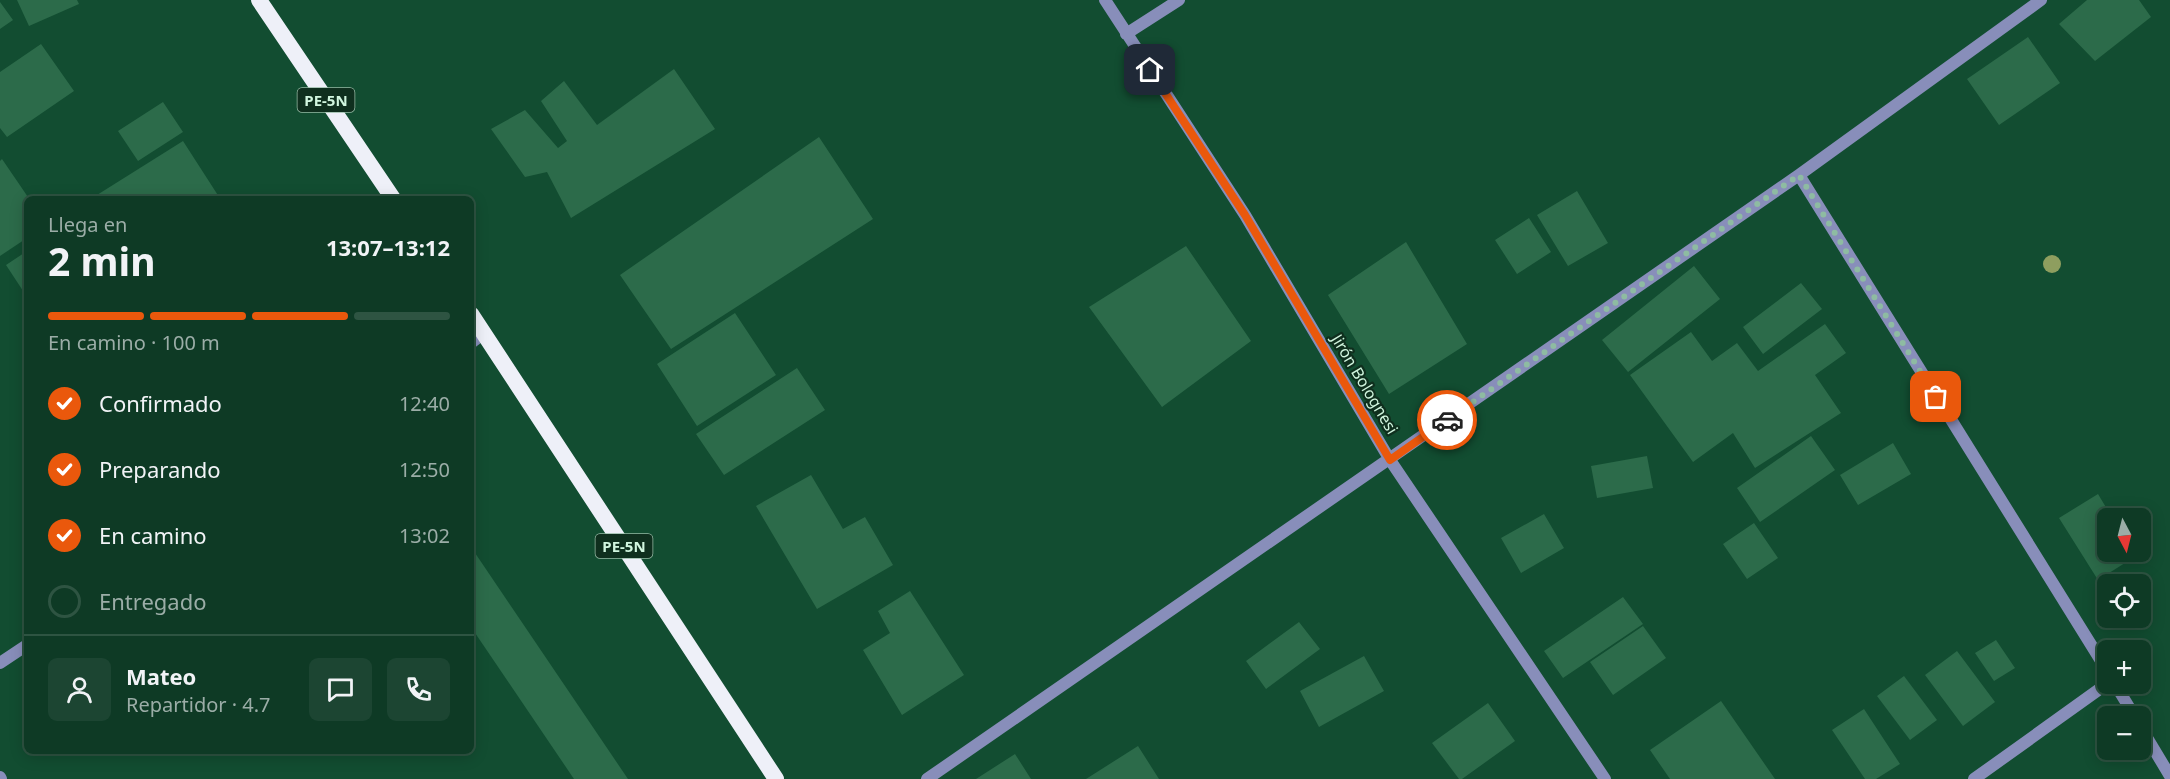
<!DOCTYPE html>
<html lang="es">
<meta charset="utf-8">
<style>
:root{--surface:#0e3a25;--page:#1c4532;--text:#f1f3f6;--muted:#9bada7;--line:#2e5442;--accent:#ea580c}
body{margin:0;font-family:"Noto Sans",sans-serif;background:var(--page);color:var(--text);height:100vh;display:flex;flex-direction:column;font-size:22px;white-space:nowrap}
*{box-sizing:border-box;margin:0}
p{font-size:20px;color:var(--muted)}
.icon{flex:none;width:33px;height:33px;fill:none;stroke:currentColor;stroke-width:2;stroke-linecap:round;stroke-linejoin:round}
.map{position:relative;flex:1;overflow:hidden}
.side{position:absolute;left:24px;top:196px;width:450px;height:558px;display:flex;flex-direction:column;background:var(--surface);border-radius:9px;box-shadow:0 3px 15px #0003,0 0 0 2px var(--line)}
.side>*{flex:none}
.needle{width:39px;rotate:173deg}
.controls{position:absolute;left:2097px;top:508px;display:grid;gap:12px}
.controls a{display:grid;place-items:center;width:54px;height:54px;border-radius:9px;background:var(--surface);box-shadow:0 3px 15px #0003,0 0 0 2px var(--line);font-size:30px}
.pin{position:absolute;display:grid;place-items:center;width:51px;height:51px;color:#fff;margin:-26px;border-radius:12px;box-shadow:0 3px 9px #0006}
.courier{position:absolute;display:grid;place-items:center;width:60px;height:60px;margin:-30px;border:4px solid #ea580c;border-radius:50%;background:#fff;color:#222;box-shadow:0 2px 8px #0007}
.head em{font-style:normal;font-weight:700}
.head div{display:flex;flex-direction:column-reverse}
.head{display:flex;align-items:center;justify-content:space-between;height:102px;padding:0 24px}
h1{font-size:39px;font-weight:700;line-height:45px}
.bar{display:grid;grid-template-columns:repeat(4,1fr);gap:9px 6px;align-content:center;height:72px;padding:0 24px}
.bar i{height:8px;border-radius:4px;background:var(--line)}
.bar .current{background:var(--accent)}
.bar p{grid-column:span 4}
.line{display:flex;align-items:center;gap:15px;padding:0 24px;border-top:2px solid var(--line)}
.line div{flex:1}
.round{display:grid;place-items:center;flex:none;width:63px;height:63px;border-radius:9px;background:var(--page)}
ol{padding:0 24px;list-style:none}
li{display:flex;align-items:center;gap:18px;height:66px}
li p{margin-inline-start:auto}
li .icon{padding:6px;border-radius:50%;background:var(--accent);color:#fff;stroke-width:4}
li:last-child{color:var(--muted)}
li i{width:33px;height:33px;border:3px solid var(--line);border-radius:50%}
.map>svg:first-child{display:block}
.building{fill:#2c6b4a}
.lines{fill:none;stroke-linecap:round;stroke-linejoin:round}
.minor{stroke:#888eba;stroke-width:12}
.trunk{stroke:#eef0f8;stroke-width:16}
.tree{fill:#8e9e5f}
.done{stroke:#8ebba2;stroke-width:6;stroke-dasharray:0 10.8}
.route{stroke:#ea580c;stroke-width:8}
.labels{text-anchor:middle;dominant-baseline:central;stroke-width:4.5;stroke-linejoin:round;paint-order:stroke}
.shield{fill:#0f2f1e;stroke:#97baa5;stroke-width:1.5}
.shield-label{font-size:15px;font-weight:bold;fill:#d1f6df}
.street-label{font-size:16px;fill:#d1f6df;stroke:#0f2f1e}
</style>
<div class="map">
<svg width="2170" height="779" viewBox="0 0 2170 779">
<rect width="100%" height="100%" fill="#124d31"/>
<path class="building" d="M 17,0 L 77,0 L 79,4 L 29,26 Z
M 2087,0 L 2139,0 L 2151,17 L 2095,61 L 2059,24 Z
M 0,2 L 13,20 L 0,29 Z
M 2028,37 L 2060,83 L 1999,125 L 1967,79 Z
M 41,44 L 74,91 L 7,137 L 0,128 L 0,72 Z
M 674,69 L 715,129 L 571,218 L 547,172 L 525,177 L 491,129 L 525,110 L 558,148 L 567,141 L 541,101 L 564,81 L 597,125 Z
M 163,102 L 183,132 L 138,161 L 118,131 Z
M 819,137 L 873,219 L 671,349 L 620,275 Z
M 183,141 L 221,200 L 89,200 Z
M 2,159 L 30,200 L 27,200 L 27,238 L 0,256 L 0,161 Z
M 1577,191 L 1608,243 L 1568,266 L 1537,215 Z
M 1529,218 L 1551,252 L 1517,274 L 1495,240 Z
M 1406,242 L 1467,344 L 1389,394 L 1328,295 Z
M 1186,246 L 1251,341 L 1162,407 L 1089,307 Z
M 27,251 L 27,297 L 6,265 Z
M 1694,266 L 1720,299 L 1628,372 L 1602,340 Z
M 1801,283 L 1822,309 L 1763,354 L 1743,327 Z
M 735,313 L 776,375 L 697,426 L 657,364 Z
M 1825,324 L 1846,353 L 1815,375 L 1841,413 L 1755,468 L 1733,433 L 1693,462 L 1630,375 L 1691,332 L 1712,361 L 1737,343 L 1758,371 Z
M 797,368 L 825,410 L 724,475 L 696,434 Z
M 1811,436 L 1835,470 L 1760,522 L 1737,488 Z
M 1893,443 L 1911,474 L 1858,505 L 1840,475 Z
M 1647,456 L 1653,488 L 1597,498 L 1591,466 Z
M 811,475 L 843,529 L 865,517 L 893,565 L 817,609 L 756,506 Z
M 2098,494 L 2113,519 L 2108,519 L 2108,552 L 2134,552 L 2136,556 L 2098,580 L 2059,518 Z
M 1544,514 L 1564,548 L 1521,573 L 1501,538 Z
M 1754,523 L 1778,558 L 1747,579 L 1723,544 Z
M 471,547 L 628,779 L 574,779 L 471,627 Z
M 910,591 L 964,675 L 902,715 L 863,650 L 890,633 L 878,611 Z
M 1623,597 L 1643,624 L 1563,678 L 1544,651 Z
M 1299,622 L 1320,649 L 1266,689 L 1246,661 Z
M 1643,626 L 1666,658 L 1613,695 L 1590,662 Z
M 1996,640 L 2015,668 L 1994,681 L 1975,653 Z
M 1957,651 L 1995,702 L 1963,726 L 1925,675 Z
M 1364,656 L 1384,691 L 1319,727 L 1300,691 Z
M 1904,676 L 1937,720 L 1910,740 L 1877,696 Z
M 1721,701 L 1775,779 L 1670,779 L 1650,750 Z
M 1488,703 L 1515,741 L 1462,779 L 1459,779 L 1432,743 Z
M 1864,709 L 1900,764 L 1876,779 L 1865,779 L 1832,730 Z
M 1138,746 L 1159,779 L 1086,779 Z
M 1015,754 L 1031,779 L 976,779 Z"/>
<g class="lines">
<path class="minor" d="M 1105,0 L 1245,215 L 1390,460 L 1605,779
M 1126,34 L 1179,0
M 1799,175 L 2108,672
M 471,343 L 484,333
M 0,663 L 27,645
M 2115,684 L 2135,717
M 2140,726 L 2170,776
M 0,777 L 1,779
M 927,779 L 1799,175 L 2041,0
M 1974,779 L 2108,683"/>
<path class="trunk" d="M 259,0 L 394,200
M 471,314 L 776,779"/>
</g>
<circle class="tree" cx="2052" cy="264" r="9"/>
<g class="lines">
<path class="done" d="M 1447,420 L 1799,175 L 1936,397"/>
<path class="route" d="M 1150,70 L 1245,215 L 1390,460 L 1447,420"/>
</g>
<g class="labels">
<g class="shield">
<rect x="297.5" y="88" width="57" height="24" rx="4.5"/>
<rect x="595.5" y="534" width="57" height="24" rx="4.5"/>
</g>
<g class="shield-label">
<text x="326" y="100">PE-5N</text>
<text x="624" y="546">PE-5N</text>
</g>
<g class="street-label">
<text transform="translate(1365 384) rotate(59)">Jirón Bolognesi</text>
</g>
</g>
</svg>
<div class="controls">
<a><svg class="needle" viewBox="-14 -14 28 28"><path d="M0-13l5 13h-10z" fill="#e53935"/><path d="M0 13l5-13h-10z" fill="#9bada7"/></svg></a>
<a><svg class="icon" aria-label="locate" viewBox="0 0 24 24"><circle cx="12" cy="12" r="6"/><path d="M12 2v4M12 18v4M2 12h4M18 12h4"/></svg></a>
<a>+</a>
<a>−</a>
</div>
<div class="pin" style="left:1936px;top:397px;background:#ea580c"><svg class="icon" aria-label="bag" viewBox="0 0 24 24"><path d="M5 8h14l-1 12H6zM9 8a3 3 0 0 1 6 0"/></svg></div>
<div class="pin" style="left:1150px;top:70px;background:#1f2937"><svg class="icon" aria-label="home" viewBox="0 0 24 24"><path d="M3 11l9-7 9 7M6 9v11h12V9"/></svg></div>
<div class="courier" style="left:1447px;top:420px"><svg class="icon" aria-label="car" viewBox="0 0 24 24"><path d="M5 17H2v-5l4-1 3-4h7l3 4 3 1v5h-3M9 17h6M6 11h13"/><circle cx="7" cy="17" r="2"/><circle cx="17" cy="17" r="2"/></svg></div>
<section class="side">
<div class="head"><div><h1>2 min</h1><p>Llega en</p></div><em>13:07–13:12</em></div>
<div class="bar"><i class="current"></i><i class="current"></i><i class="current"></i><i></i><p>En camino · 100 m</p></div>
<ol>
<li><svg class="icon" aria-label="check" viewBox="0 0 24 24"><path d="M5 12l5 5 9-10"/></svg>Confirmado<p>12:40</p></li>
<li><svg class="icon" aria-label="check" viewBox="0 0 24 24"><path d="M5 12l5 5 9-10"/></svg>Preparando<p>12:50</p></li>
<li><svg class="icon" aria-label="check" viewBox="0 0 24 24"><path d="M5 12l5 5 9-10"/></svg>En camino<p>13:02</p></li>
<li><i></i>Entregado</li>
</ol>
<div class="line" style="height:108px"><a class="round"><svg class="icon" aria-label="person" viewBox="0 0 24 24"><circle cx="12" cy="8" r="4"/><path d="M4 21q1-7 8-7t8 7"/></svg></a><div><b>Mateo</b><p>Repartidor · 4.7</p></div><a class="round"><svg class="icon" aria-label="chat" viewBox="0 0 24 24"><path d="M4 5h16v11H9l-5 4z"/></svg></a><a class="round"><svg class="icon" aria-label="phone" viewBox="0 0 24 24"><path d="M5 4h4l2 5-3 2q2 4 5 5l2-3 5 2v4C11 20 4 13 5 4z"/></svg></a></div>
</section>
</div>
